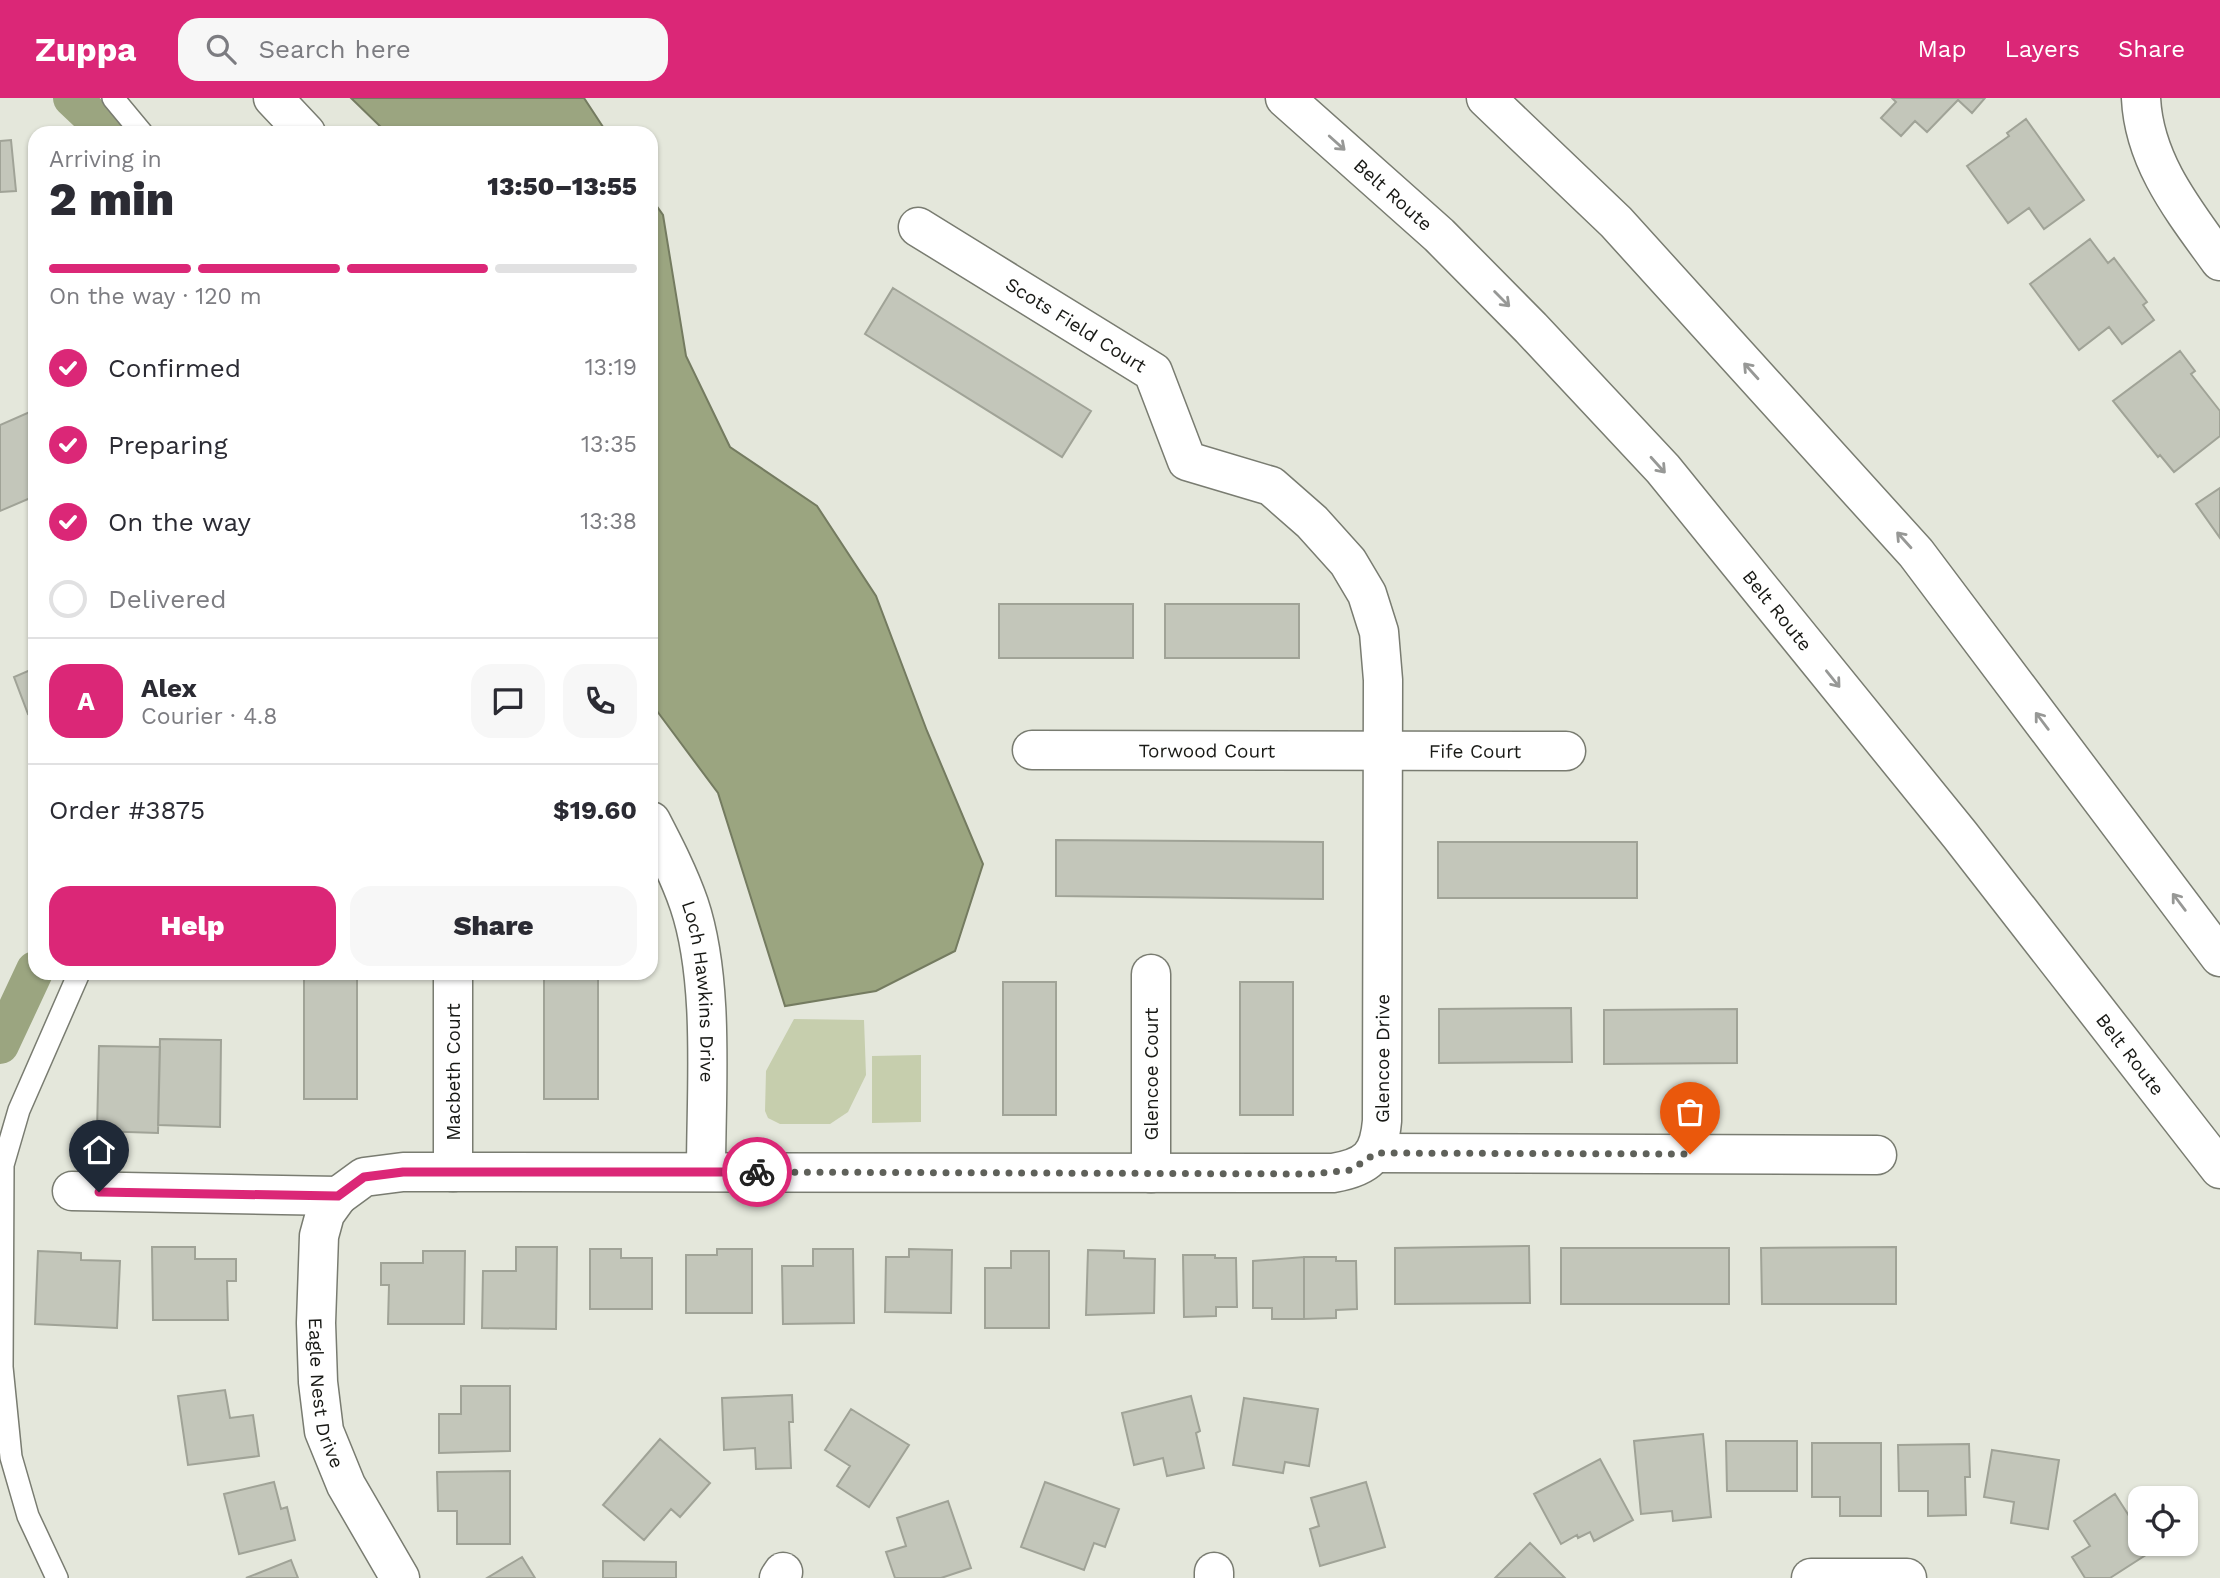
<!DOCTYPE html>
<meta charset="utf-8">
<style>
:root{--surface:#fff;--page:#f7f7f7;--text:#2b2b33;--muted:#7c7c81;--line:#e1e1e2;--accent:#db2777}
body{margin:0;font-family:"Work Sans",sans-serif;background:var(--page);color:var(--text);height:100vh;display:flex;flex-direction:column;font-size:26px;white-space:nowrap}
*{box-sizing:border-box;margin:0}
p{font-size:23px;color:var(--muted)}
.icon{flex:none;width:38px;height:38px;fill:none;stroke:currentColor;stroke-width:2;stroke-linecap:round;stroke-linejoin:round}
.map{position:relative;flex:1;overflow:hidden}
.details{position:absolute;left:28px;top:28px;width:630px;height:854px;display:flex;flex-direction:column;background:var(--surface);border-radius:21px;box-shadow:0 2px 5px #0004}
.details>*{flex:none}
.fabs{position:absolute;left:2128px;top:1388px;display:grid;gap:14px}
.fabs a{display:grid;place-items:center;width:70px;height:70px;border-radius:14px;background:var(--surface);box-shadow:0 2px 5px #0004;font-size:35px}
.pin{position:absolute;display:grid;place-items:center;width:60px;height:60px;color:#fff;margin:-72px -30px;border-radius:50% 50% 50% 0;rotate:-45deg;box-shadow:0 0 7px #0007}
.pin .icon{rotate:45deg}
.courier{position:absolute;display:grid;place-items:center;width:70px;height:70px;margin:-35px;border:5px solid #db2777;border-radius:50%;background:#fff;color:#222;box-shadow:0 2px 9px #0007}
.head em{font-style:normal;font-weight:800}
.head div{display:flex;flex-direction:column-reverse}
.head{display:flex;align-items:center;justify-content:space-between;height:119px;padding:0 21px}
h1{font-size:46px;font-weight:800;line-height:52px}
.bar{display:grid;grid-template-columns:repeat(4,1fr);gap:10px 7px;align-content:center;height:84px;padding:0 21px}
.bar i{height:9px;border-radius:5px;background:var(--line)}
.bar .active{background:var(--accent)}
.bar p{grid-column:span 4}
.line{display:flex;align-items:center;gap:18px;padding:0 21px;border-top:2px solid var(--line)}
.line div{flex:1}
.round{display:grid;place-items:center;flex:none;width:74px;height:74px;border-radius:21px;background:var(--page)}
ol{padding:0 21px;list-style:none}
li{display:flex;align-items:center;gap:21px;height:77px}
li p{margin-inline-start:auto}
li .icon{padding:7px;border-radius:50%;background:var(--accent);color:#fff;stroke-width:4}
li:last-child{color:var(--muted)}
li i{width:38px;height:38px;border:4px solid var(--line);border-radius:50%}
.action{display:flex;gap:14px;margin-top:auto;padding:14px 21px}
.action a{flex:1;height:80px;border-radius:21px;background:var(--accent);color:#fff;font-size:28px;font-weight:800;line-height:80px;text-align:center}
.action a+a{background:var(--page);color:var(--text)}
header{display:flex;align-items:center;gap:42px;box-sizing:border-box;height:98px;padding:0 35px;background:var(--accent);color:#fff}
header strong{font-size:33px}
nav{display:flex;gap:38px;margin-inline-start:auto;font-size:24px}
.search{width:490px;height:63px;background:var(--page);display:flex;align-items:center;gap:18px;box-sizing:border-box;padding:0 24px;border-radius:21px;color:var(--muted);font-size:26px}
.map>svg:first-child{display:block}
.green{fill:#c6cead}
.water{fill:#9ba580;stroke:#747b60;stroke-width:2}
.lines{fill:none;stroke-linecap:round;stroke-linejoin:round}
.canal{stroke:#9ba580;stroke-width:38}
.building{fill:#c3c6ba;stroke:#a0a397;stroke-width:2}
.lane-casing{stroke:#797c71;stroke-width:24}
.street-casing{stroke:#797c71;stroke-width:41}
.highway-casing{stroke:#797c71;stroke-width:41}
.lane{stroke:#fff;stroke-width:21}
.street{stroke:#fff;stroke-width:38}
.highway{stroke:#fff;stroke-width:38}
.oneway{stroke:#979896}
.done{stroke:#5f615a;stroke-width:7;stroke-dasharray:0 12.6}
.route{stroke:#db2777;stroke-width:9}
.labels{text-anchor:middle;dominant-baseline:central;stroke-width:5;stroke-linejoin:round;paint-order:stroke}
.street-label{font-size:19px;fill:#181915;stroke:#fff}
</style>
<header>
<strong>Zuppa</strong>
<div class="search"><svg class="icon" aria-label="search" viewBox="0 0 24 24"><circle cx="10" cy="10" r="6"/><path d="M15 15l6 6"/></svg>Search here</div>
<nav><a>Map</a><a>Layers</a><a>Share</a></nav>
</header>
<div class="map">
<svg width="2220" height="1480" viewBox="0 0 2220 1480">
<rect width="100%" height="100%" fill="#e4e7db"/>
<path class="green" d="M 794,921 L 864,922 L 866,977 L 848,1014 L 830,1026 L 780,1026 L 768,1020 L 765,1013 L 766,973 Z
M 921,957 L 921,1024 L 872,1025 L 872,958 Z"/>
<path class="water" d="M 351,0 L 584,0 L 607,35 L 387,35 Z
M 651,100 L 663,117 L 686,258 L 730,349 L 817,408 L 876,498 L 927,633 L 983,766 L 955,853 L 876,893 L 785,908 L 718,695 L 651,605 Z"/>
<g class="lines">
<path class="canal" d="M 72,0 L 109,35
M 0,947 L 35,872"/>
</g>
<path class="building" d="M 1892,0 L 1985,0 L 1972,15 L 1958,2 L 1927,34 L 1915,23 L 1901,38 L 1881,20 L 1896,4 Z
M 2026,21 L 2084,102 L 2044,131 L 2029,110 L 2008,125 L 1967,68 L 2009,38 L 2007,35 Z
M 11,42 L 16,93 L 0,94 L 0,43 Z
M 2090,141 L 2108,165 L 2114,160 L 2147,204 L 2143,207 L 2154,222 L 2122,246 L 2109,229 L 2079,252 L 2030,186 Z
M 893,190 L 1091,313 L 1062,359 L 865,236 Z
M 2180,253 L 2195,273 L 2191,276 L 2220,313 L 2220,338 L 2174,374 L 2160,357 L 2158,359 L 2113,303 Z
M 32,313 L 35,317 L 35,398 L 0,413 L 0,327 Z
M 2220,390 L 2220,440 L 2196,406 Z
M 999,506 L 1133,506 L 1133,560 L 999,560 Z
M 1165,506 L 1299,506 L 1299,560 L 1165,560 Z
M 35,570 L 35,614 L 28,616 L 14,579 Z
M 1056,742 L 1323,744 L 1323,801 L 1056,798 Z
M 1438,744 L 1637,744 L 1637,800 L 1438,800 Z
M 304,875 L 357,875 L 357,1001 L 304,1001 Z
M 544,875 L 598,875 L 598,1001 L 544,1001 Z
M 1003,884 L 1056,884 L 1056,1017 L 1003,1017 Z
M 1240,884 L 1293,884 L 1293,1017 L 1240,1017 Z
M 1571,910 L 1572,964 L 1439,965 L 1439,911 Z
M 1737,911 L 1737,965 L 1604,966 L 1604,912 Z
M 160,941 L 221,942 L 220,1029 L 158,1027 Z
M 99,948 L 160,949 L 158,1035 L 97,1033 Z
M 1529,1148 L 1530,1205 L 1395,1206 L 1395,1150 Z
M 152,1149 L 195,1149 L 195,1161 L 236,1161 L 236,1183 L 227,1183 L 228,1222 L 153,1222 Z
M 516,1149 L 557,1149 L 556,1231 L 482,1230 L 483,1173 L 516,1173 Z
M 1896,1149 L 1896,1206 L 1762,1206 L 1761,1150 Z
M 1561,1150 L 1729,1150 L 1729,1206 L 1561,1206 Z
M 590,1151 L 621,1151 L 621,1160 L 652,1160 L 652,1211 L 590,1211 Z
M 717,1151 L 752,1151 L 752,1215 L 686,1215 L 686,1157 L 717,1157 Z
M 813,1151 L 853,1151 L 854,1225 L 783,1226 L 782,1168 L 813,1168 Z
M 909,1151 L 952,1152 L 951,1215 L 885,1214 L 886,1159 L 909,1159 Z
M 1088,1152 L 1124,1153 L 1124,1160 L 1155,1161 L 1154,1215 L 1086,1217 Z
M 38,1153 L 81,1155 L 81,1162 L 120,1163 L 117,1230 L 35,1226 Z
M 423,1153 L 465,1153 L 464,1226 L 388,1226 L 389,1187 L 381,1187 L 381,1165 L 423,1165 Z
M 1011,1153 L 1049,1153 L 1049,1230 L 985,1230 L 985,1170 L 1011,1170 Z
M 1183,1157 L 1215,1157 L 1215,1160 L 1236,1160 L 1237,1209 L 1216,1209 L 1216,1218 L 1184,1219 Z
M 1304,1159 L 1304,1221 L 1272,1221 L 1272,1210 L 1253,1210 L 1253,1163 Z
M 1304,1159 L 1336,1159 L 1336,1163 L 1356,1163 L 1357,1211 L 1336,1212 L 1336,1220 L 1304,1221 Z
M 461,1288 L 510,1288 L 510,1353 L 439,1355 L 439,1316 L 461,1316 Z
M 225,1292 L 230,1320 L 253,1317 L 259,1358 L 188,1367 L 178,1298 Z
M 792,1297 L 793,1324 L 789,1324 L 791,1370 L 756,1371 L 755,1350 L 724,1352 L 722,1300 Z
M 1191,1298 L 1200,1333 L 1196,1335 L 1204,1370 L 1167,1378 L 1163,1360 L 1134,1367 L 1122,1315 Z
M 1244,1300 L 1318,1311 L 1309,1368 L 1285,1364 L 1283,1375 L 1233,1367 Z
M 851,1311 L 909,1347 L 869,1409 L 837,1388 L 850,1368 L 825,1352 Z
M 1703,1336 L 1711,1419 L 1673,1423 L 1672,1413 L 1641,1416 L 1634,1343 Z
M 660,1341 L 710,1385 L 680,1419 L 671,1411 L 644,1442 L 603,1407 Z
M 1726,1343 L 1797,1343 L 1797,1393 L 1727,1393 Z
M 1812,1345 L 1881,1345 L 1881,1418 L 1840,1418 L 1840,1399 L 1812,1399 Z
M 1969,1346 L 1970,1379 L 1965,1379 L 1966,1417 L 1928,1418 L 1928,1393 L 1899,1393 L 1898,1347 Z
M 1992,1352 L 2059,1362 L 2048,1431 L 2011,1425 L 2014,1404 L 1984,1399 Z
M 1600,1361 L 1633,1422 L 1594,1443 L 1590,1434 L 1578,1440 L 1577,1437 L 1561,1446 L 1534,1396 Z
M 510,1373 L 510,1446 L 457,1446 L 457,1413 L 438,1413 L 437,1374 Z
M 274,1384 L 281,1411 L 287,1409 L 295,1442 L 239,1456 L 224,1396 Z
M 1045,1384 L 1119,1411 L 1105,1449 L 1094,1445 L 1084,1472 L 1021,1449 Z
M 1366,1384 L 1385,1449 L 1320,1468 L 1310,1431 L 1319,1428 L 1311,1400 Z
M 2115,1396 L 2140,1435 L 2140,1446 L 2147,1446 L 2152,1453 L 2110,1480 L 2085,1480 L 2072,1459 L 2090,1448 L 2074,1423 Z
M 948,1403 L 971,1470 L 941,1480 L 895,1480 L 886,1454 L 906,1448 L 897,1420 Z
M 1530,1445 L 1565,1480 L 1495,1480 Z
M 522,1459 L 535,1480 L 487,1480 Z
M 291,1462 L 298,1480 L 246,1480 Z
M 603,1463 L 676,1464 L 676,1480 L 603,1480 Z"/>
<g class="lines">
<g class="lane-casing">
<path id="lane" d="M 113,0 L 142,35
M 57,1480 L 28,1418 L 11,1359 L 2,1269 L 3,1067 L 19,1012 L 79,875"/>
</g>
<g class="street-casing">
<g id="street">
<path d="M 273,0 L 306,35"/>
<path d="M 2141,0 C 2144,64 2184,113 2220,163"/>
<path id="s1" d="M 1032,652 L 1566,653"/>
<path id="s2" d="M 651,723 C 665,750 679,777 689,806 C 715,883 706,992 706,1073"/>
<path d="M 453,875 L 453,1074"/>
<path d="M 1151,876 L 1151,1075"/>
<path d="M 1376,1055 L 1877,1057"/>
<path id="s3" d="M 72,1093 L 338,1098 L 364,1079 L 403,1074 L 1333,1075 C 1368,1069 1379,1058 1382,1023 L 1383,582 L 1379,534 L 1367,496 L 1348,464 L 1312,424 L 1271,388 L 1187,363 L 1153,274 L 918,129"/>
<path id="s4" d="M 338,1098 L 325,1116 L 319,1138 L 316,1225 L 318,1284 L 324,1333 L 346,1387 L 400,1480"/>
<path d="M 779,1480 L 783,1474"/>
<path d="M 1214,1480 L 1214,1474"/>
<path d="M 1811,1480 L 1907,1480"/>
</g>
</g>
<g class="highway-casing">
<g id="highway">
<path id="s5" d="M 1285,0 L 1439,137 L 1531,230 L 1663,371 L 1960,737 L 2220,1071"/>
<path d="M 1486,0 L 1616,124 L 1916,455 L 2220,859"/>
</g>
</g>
<use href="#lane" class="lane"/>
<use href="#street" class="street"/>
<use href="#highway" class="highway"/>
</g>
<defs><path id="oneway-shaft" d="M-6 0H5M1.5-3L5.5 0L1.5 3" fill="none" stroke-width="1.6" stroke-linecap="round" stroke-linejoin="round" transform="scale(1.75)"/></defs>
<g class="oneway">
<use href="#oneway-shaft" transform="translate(1337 45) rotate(42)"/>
<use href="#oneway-shaft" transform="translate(1502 201) rotate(45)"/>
<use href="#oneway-shaft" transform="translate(1751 273) rotate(-132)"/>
<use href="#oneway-shaft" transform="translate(1658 367) rotate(48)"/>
<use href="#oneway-shaft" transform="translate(1904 442) rotate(-132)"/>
<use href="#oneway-shaft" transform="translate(1833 581) rotate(51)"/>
<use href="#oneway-shaft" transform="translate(2042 623) rotate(-127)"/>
<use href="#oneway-shaft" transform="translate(2179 804) rotate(-127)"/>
</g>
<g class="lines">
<path class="done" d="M 757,1074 L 1312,1076 L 1351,1072 L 1376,1055 L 1690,1056"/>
<path class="route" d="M 99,1094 L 338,1098 L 364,1079 L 403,1074 L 757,1074"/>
</g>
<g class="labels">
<g class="street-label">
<text stroke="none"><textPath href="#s5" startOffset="145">Belt Route</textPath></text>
<text transform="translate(1076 227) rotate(32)">Scots Field Court</text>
<text stroke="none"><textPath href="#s5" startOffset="712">Belt Route</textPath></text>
<text stroke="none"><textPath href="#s1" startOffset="443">Fife Court</textPath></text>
<text stroke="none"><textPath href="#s1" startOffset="175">Torwood Court</textPath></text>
<text stroke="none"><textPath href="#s2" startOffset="180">Loch Hawkins Drive</textPath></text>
<text stroke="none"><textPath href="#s5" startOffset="1279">Belt Route</textPath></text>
<text stroke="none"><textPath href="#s3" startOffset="1410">Glencoe Drive</textPath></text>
<text transform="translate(453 974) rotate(-90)">Macbeth Court</text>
<text transform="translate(1151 976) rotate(-90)">Glencoe Court</text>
<text stroke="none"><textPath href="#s4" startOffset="203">Eagle Nest Drive</textPath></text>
</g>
</g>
</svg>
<div class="fabs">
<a><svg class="icon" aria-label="locate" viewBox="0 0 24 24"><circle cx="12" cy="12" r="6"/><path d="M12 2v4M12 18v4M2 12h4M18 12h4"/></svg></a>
</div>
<div class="pin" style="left:1690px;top:1056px;background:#ea580c"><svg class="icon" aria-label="bag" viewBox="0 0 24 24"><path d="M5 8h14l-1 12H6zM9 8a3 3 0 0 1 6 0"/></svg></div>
<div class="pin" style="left:99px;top:1094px;background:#1f2937"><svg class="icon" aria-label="home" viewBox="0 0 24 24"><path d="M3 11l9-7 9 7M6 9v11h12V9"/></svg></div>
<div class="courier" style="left:757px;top:1074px"><svg class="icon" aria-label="bike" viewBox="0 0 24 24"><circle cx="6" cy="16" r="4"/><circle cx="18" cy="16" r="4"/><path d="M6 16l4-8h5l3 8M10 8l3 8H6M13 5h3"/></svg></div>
<section class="details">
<div class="head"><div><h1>2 min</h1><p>Arriving in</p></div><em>13:50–13:55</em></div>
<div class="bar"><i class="active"></i><i class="active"></i><i class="active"></i><i></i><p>On the way · 120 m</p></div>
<ol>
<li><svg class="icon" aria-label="check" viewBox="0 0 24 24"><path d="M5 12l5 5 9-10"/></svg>Confirmed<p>13:19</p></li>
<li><svg class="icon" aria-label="check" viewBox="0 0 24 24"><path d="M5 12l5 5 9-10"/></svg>Preparing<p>13:35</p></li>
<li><svg class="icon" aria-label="check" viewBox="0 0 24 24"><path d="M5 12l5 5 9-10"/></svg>On the way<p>13:38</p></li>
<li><i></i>Delivered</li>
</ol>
<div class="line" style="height:126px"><b class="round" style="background:var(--accent);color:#fff">A</b><div><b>Alex</b><p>Courier · 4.8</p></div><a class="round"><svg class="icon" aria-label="chat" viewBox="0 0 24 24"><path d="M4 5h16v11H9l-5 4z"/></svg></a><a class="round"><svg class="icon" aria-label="phone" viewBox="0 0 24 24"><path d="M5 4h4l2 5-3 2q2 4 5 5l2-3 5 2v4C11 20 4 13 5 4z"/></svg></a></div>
<div class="line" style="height:91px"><div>Order #3875</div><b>$19.60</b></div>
<div class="action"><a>Help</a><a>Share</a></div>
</section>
</div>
